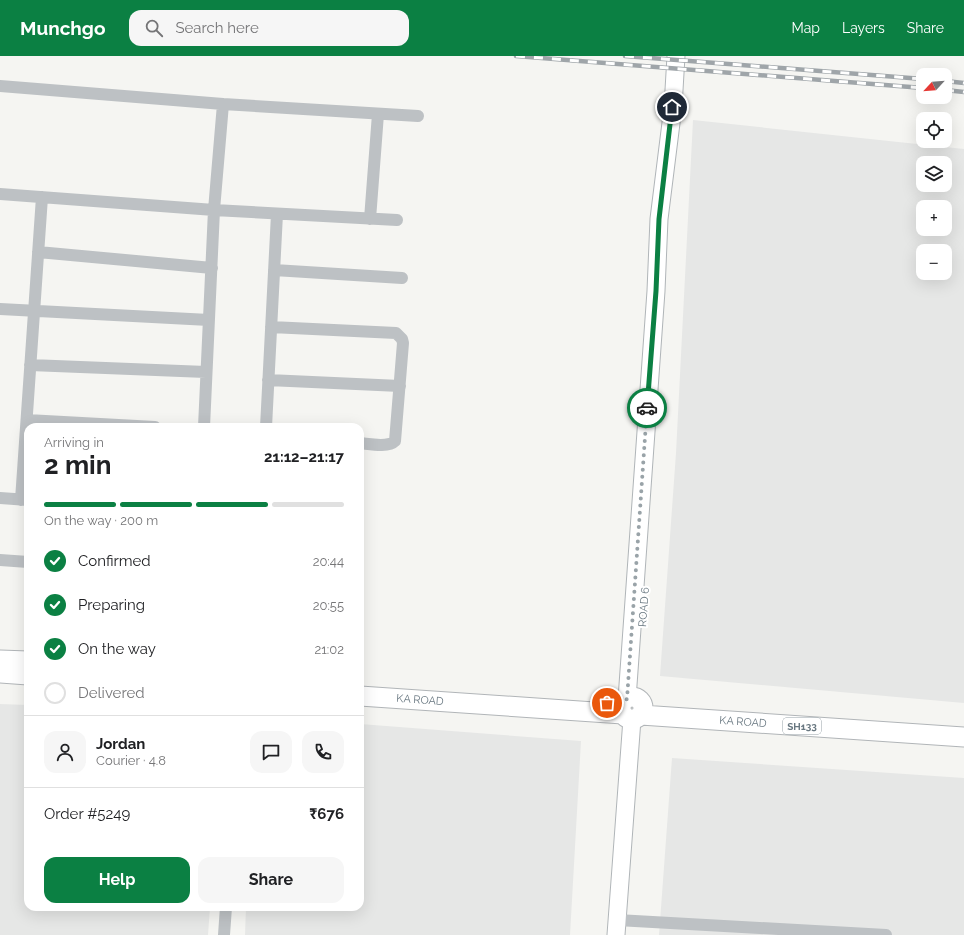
<!DOCTYPE html>
<meta charset="utf-8">
<style>
:root{--surface:#fff;--page:#f6f6f6;--text:#202124;--muted:#757577;--line:#e0e0e0;--accent:#0b8043}
body{margin:0;font-family:Raleway,sans-serif;background:var(--page);color:var(--text);height:100vh;display:flex;flex-direction:column;font-size:15px;white-space:nowrap}
*{box-sizing:border-box;margin:0}
p{font-size:13px;color:var(--muted)}
.icon{flex:none;width:22px;height:22px;fill:none;stroke:currentColor;stroke-width:2;stroke-linecap:round;stroke-linejoin:round}
.map{position:relative;flex:1;overflow:hidden}
.panel{position:absolute;left:24px;top:367px;width:340px;height:488px;display:flex;flex-direction:column;background:var(--surface);border-radius:12px;box-shadow:0 4px 16px #0002}
.panel>*{flex:none}
.needle{width:26px;rotate:244deg}
.tools{position:absolute;left:916px;top:12px;display:grid;gap:8px}
.tools a{display:grid;place-items:center;width:36px;height:36px;border-radius:8px;background:var(--surface);box-shadow:0 4px 16px #0002;font-size:20px}
.pin{position:absolute;display:grid;place-items:center;width:34px;height:34px;color:#fff;margin:-17px;border:2px solid #fff;border-radius:50%;box-shadow:0 1px 4px #0007}
.courier{position:absolute;display:grid;place-items:center;width:40px;height:40px;margin:-20px;border:3px solid #0b8043;border-radius:50%;background:#fff;color:#222;box-shadow:0 1px 5px #0007}
.summary em{font-style:normal;font-weight:700}
.summary div{display:flex;flex-direction:column-reverse}
.summary{display:flex;align-items:center;justify-content:space-between;height:68px;padding:0 20px}
h1{font-size:26px;font-weight:700;line-height:30px}
.bar{display:grid;grid-template-columns:repeat(4,1fr);gap:6px 4px;align-content:center;height:48px;padding:0 20px}
.bar i{height:5px;border-radius:3px;background:var(--line)}
.bar .selected{background:var(--accent)}
.bar p{grid-column:span 4}
.line{display:flex;align-items:center;gap:10px;padding:0 20px;border-top:1px solid var(--line)}
.line div{flex:1}
.round{display:grid;place-items:center;flex:none;width:42px;height:42px;border-radius:12px;background:var(--page)}
ol{padding:0 20px;list-style:none}
li{display:flex;align-items:center;gap:12px;height:44px}
li p{margin-inline-start:auto}
li .icon{padding:4px;border-radius:50%;background:var(--accent);color:#fff;stroke-width:4}
li:last-child{color:var(--muted)}
li i{width:22px;height:22px;border:2px solid var(--line);border-radius:50%}
.button{display:flex;gap:8px;margin-top:auto;padding:8px 20px}
.button a{flex:1;height:46px;border-radius:12px;background:var(--accent);color:#fff;font-size:16px;font-weight:700;line-height:46px;text-align:center}
.button a+a{background:var(--page);color:var(--text)}
header{display:flex;align-items:center;gap:24px;box-sizing:border-box;height:56px;padding:0 20px;background:var(--accent);color:#fff}
header strong{font-size:19px}
nav{display:flex;gap:22px;margin-inline-start:auto;font-size:14px}
.search{width:280px;height:36px;background:var(--page);display:flex;align-items:center;gap:10px;box-sizing:border-box;padding:0 14px;border-radius:12px;color:var(--muted);font-size:15px}
.map>svg:first-child{display:block}
.built{fill:#e6e7e6;fill-rule:evenodd}
.lines{fill:none;stroke-linecap:round;stroke-linejoin:round}
.secondary-casing{stroke:#b0b5b8;stroke-width:19}
.primary-casing{stroke:#b1b5b8;stroke-width:21}
.street{stroke:#bdc1c4;stroke-width:12}
.secondary{stroke:#fff;stroke-width:17}
.primary{stroke:#fff;stroke-width:19}
.rail-casing{stroke:#9fa5a9;stroke-width:4.5}
.rail{stroke:#fff;stroke-width:3;stroke-dasharray:9;stroke-linecap:butt}
.done{stroke:#99a3a8;stroke-width:4;stroke-dasharray:0 7.2}
.route{stroke:#0b8043;stroke-width:5}
.labels{text-anchor:middle;dominant-baseline:central;stroke-width:4;stroke-linejoin:round;paint-order:stroke}
.shield{fill:#fff;stroke:#95a0a6;stroke-width:1}
.shield-label{font-size:10px;font-weight:bold;fill:#687780}
.street-label{font-size:11px;fill:#687780;stroke:#fff}
</style>
<header>
<strong>Munchgo</strong>
<div class="search"><svg class="icon" aria-label="search" viewBox="0 0 24 24"><circle cx="10" cy="10" r="6"/><path d="M15 15l6 6"/></svg>Search here</div>
<nav><a>Map</a><a>Layers</a><a>Share</a></nav>
</header>
<div class="map">
<svg width="964" height="879" viewBox="0 0 964 879">
<rect width="100%" height="100%" fill="#f5f5f2"/>
<path class="built" d="M 693,64 L 964,93 L 964,647 L 660,620 L 676,397 ZM 923,107 L 945,107 L 945,129 L 923,129 ZM 923,151 L 945,151 L 945,173 L 923,173 ZM 923,195 L 945,195 L 945,217 L 923,217 Z
M 0,648 L 28,649 L 28,851 L 210,851 L 208,879 L 0,879 Z
M 360,668 L 581,685 L 570,879 L 245,879 L 246,851 L 360,851 Z
M 672,702 L 964,722 L 964,879 L 659,879 Z"/>
<g class="lines">
<g class="secondary-casing">
<path id="secondary" d="M 627,643 L 656,235 L 659,163 L 673,51 L 676,0
M 616,879 L 632,663"/>
</g>
<g class="primary-casing">
<path id="primary" d="M 0,604 L 28,605
M 0,617 L 28,619
M 360,640 L 623,658
M621 652a11 11 0 1 1 22 0a11 11 0 1 1-22 0Z
M 641,659 L 964,681"/>
</g>
<path class="street" d="M 0,30 L 223,48 L 418,60
M 0,138 L 214,154 L 397,164
M 370,163 L 378,58
M 38,196 L 212,212
M 274,214 L 402,222
M 0,253 L 209,264
M 271,271 L 396,277 L 402,283 L 403,287 L 395,385 C 388,392 370,388 360,387
M 30,309 L 206,316
M 268,324 L 400,330
M 27,364 L 155,371
M 204,371 L 214,154 L 223,48
M 266,371 L 277,158
M 0,442 L 28,444
M 21,444 L 42,141
M 0,504 L 28,506
M 617,864 L 886,879
M 224,879 L 226,851"/>
<use href="#secondary" class="secondary"/>
<use href="#primary" class="primary"/>
<g class="rail-casing">
<path id="rail" d="M 516,0 L 923,32
M 625,0 L 923,23
M 945,25 L 964,27
M 945,34 L 964,36"/>
</g>
<use href="#rail" class="rail"/>
</g>
<g class="lines">
<path class="done" d="M 607,647 L 622,648 L 627,643 L 647,352"/>
<path class="route" d="M 647,352 L 656,235 L 659,163 L 672,51"/>
</g>
<g class="labels">
<rect class="shield" x="783" y="662" width="38" height="16" rx="3"/>
<g class="shield-label">
<text x="802" y="670">SH133</text>
</g>
<g class="street-label">
<text transform="translate(644 551) rotate(-86)">ROAD 6</text>
<text transform="translate(420 644) rotate(4)">KA ROAD</text>
<text transform="translate(743 666) rotate(4)">KA ROAD</text>
</g>
</g>
</svg>
<div class="tools">
<a><svg class="needle" viewBox="-14 -14 28 28"><path d="M0-13l5 13h-10z" fill="#e53935"/><path d="M0 13l5-13h-10z" fill="#757577"/></svg></a>
<a><svg class="icon" aria-label="locate" viewBox="0 0 24 24"><circle cx="12" cy="12" r="6"/><path d="M12 2v4M12 18v4M2 12h4M18 12h4"/></svg></a>
<a><svg class="icon" aria-label="layers" viewBox="0 0 24 24"><path d="M12 4l9 5-9 5-9-5zM3 14l9 5 9-5"/></svg></a>
<a>+</a>
<a>−</a>
</div>
<div class="pin" style="left:607px;top:647px;background:#ea580c"><svg class="icon" aria-label="bag" viewBox="0 0 24 24"><path d="M5 8h14l-1 12H6zM9 8a3 3 0 0 1 6 0"/></svg></div>
<div class="pin" style="left:672px;top:51px;background:#1f2937"><svg class="icon" aria-label="home" viewBox="0 0 24 24"><path d="M3 11l9-7 9 7M6 9v11h12V9"/></svg></div>
<div class="courier" style="left:647px;top:352px"><svg class="icon" aria-label="car" viewBox="0 0 24 24"><path d="M5 17H2v-5l4-1 3-4h7l3 4 3 1v5h-3M9 17h6M6 11h13"/><circle cx="7" cy="17" r="2"/><circle cx="17" cy="17" r="2"/></svg></div>
<section class="panel">
<div class="summary"><div><h1>2 min</h1><p>Arriving in</p></div><em>21:12–21:17</em></div>
<div class="bar"><i class="selected"></i><i class="selected"></i><i class="selected"></i><i></i><p>On the way · 200 m</p></div>
<ol>
<li><svg class="icon" aria-label="check" viewBox="0 0 24 24"><path d="M5 12l5 5 9-10"/></svg>Confirmed<p>20:44</p></li>
<li><svg class="icon" aria-label="check" viewBox="0 0 24 24"><path d="M5 12l5 5 9-10"/></svg>Preparing<p>20:55</p></li>
<li><svg class="icon" aria-label="check" viewBox="0 0 24 24"><path d="M5 12l5 5 9-10"/></svg>On the way<p>21:02</p></li>
<li><i></i>Delivered</li>
</ol>
<div class="line" style="height:72px"><a class="round"><svg class="icon" aria-label="person" viewBox="0 0 24 24"><circle cx="12" cy="8" r="4"/><path d="M4 21q1-7 8-7t8 7"/></svg></a><div><b>Jordan</b><p>Courier · 4.8</p></div><a class="round"><svg class="icon" aria-label="chat" viewBox="0 0 24 24"><path d="M4 5h16v11H9l-5 4z"/></svg></a><a class="round"><svg class="icon" aria-label="phone" viewBox="0 0 24 24"><path d="M5 4h4l2 5-3 2q2 4 5 5l2-3 5 2v4C11 20 4 13 5 4z"/></svg></a></div>
<div class="line" style="height:52px"><div>Order #5249</div><b>₹676</b></div>
<div class="button"><a>Help</a><a>Share</a></div>
</section>
</div>
